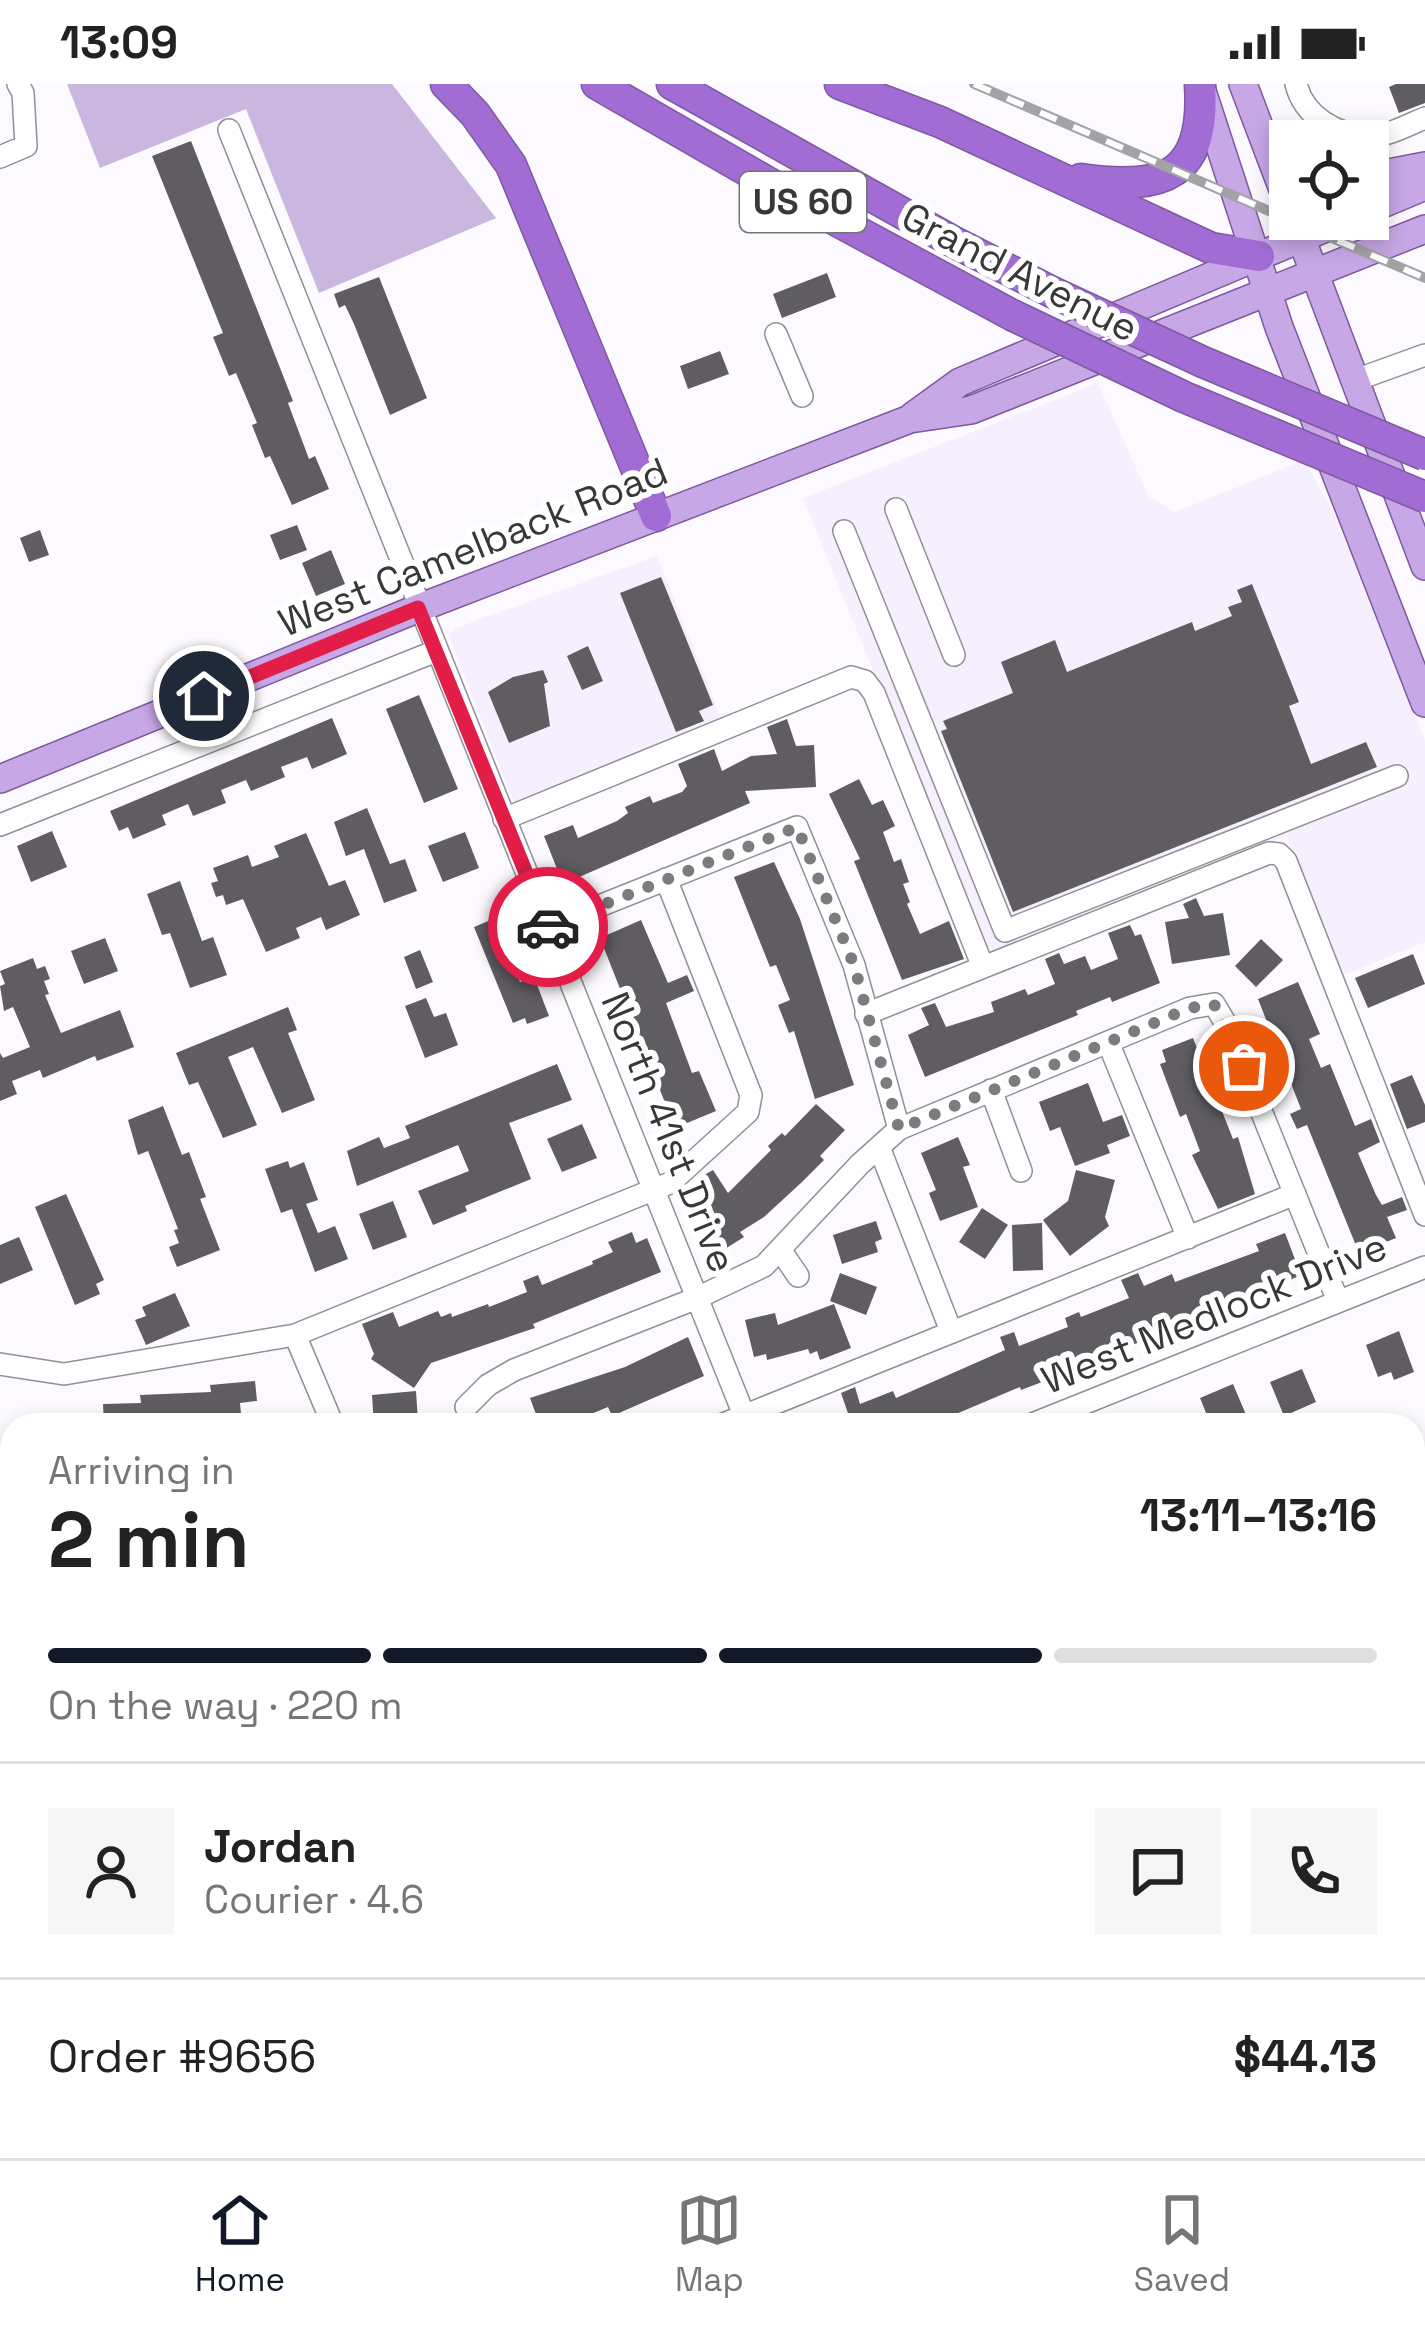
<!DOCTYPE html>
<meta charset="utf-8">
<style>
:root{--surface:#fff;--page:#f6f6f6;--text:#222;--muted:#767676;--line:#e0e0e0;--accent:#111827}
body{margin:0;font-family:"Space Grotesk",sans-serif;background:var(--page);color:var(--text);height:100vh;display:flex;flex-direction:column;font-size:45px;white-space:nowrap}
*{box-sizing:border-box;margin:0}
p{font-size:39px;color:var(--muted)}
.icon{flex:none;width:66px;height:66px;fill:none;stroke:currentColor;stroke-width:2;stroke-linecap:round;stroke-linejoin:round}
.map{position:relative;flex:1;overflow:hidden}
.sheet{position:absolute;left:0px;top:1329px;width:1425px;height:747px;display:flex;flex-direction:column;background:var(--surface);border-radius:36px 36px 0 0;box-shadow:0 6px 18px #0003}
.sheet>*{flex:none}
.buttons{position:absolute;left:1269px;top:36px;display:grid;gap:24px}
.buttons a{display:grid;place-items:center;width:120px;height:120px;border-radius:0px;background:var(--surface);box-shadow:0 6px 18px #0003;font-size:60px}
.pin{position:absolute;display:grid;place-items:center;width:102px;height:102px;color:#fff;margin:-51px;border:6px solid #fff;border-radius:50%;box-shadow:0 3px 12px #0007}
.courier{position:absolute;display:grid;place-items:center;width:120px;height:120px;margin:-60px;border:9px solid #e11d48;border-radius:50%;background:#fff;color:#222;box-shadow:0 3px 15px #0007}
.head em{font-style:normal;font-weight:700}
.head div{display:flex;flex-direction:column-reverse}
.head{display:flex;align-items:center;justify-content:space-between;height:204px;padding:0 48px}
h1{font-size:78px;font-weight:700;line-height:90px}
.bar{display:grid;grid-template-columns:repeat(4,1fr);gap:18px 12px;align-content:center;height:144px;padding:0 48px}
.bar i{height:15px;border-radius:9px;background:var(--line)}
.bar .selected{background:var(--accent)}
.bar p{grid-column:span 4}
.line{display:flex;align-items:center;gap:30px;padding:0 48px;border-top:3px solid var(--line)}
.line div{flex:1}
.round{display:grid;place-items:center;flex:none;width:126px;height:126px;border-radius:0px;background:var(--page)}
.status{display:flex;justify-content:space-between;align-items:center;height:84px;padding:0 60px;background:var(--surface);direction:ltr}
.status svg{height:33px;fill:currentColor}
.tabs{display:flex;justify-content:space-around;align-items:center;height:168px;border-top:3px solid var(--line);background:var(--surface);font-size:33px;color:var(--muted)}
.tabs a{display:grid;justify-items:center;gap:6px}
.tabs .selected{color:var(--accent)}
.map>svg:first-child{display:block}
.built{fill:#f6f0fe}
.water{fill:#c9b7e0}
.building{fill:#5f5c62}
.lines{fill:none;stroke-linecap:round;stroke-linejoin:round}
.minor-casing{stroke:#928f96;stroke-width:24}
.major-casing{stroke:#7c5a9f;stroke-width:30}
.highway-casing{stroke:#7c5a9f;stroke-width:33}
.minor{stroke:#fff;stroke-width:21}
.major{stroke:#c7a7e6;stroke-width:27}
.highway{stroke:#a16dd5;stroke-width:30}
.rail-casing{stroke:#a3a2a6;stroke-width:10}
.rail{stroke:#fff;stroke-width:6;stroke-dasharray:18;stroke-linecap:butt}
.highway-bridge-casing{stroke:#7c5a9f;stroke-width:33;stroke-linecap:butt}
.highway-bridge{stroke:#a16dd5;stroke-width:30}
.done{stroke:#7d7b7f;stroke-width:12;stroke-dasharray:0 21.6}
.route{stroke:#e11d48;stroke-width:15}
.labels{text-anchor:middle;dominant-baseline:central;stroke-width:12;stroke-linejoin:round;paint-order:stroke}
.shield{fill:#fff;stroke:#747375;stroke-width:3}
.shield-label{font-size:36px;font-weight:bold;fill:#38373a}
.street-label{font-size:39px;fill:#38373a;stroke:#fff}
</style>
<div class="status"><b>13:09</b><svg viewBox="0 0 49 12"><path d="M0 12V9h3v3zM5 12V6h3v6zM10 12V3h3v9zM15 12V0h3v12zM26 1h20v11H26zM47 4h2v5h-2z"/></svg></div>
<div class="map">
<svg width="1425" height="2074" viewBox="0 0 1425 2074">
<rect width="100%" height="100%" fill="#fcfaff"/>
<path class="built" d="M 1098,299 L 1149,413 L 1175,428 L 1304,376 L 1333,428 L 1425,656 L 1425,858 L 1342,892 L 1286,752 L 998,868 L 985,862 L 803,414 Z
M 657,472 L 726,646 L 518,729 L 449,552 L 455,544 Z"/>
<path class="water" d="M 67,0 L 392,0 L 496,134 L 319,209 L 246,25 L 100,84 Z"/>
<path class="building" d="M 1396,0 L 1425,0 L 1425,19 L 1399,29 L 1389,3 Z
M 191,57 L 293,317 L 288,319 L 309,375 L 315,372 L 329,405 L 292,421 L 270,372 L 265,374 L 252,341 L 257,339 L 236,289 L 229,292 L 213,253 L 223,249 L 152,72 Z
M 827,189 L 836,213 L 782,234 L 773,210 Z
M 379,193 L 427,314 L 390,331 L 354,240 L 345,221 L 339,224 L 334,210 Z
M 720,267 L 729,290 L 688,305 L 680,282 Z
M 297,441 L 307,466 L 280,476 L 270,451 Z
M 40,446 L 49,471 L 29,478 L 20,454 Z
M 331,466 L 345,500 L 316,512 L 302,479 Z
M 661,493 L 713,621 L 699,627 L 704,637 L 676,648 L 620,509 Z
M 1252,500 L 1299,618 L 1289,622 L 1311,680 L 1366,658 L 1377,683 L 1013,828 L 941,647 L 947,645 L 943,637 L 1013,609 L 1001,578 L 1055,556 L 1067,588 L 1192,538 L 1195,547 L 1232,532 L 1228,523 L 1242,518 L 1237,506 Z
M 588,562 L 603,597 L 582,606 L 567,572 Z
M 543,586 L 548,598 L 544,600 L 550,642 L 509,659 L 488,608 L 513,593 Z
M 419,611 L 458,705 L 424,719 L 386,625 Z
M 332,634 L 347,670 L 312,685 L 307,673 L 281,683 L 285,693 L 251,707 L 246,696 L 221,706 L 226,719 L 193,732 L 188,720 L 162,731 L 166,741 L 133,755 L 128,743 L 119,747 L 110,727 Z
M 787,635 L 796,662 L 814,661 L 816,703 L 745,707 L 750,719 L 563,800 L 544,752 L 573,741 L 578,754 L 617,737 L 628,729 L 625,723 L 650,712 L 653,719 L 682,708 L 687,702 L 678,680 L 714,665 L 722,687 L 751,672 L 777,670 L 767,643 Z
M 859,695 L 872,721 L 883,716 L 895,742 L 883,748 L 894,778 L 901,775 L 909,798 L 903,800 L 910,818 L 907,820 L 920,850 L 949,837 L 964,875 L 902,896 L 854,777 L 860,775 L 829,710 Z
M 367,724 L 390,780 L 405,775 L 417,807 L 384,819 L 364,765 L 346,772 L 334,738 Z
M 52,747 L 67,783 L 31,798 L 17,762 Z
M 465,748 L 479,784 L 443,798 L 428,762 Z
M 306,749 L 329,802 L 345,796 L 360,831 L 326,846 L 321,833 L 296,844 L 300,854 L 266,868 L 243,815 L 226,821 L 223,811 L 216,813 L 211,799 L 218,797 L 213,784 L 248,771 L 252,783 L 279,773 L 274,762 Z
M 774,778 L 800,835 L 854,1001 L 815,1015 L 794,947 L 789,949 L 778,921 L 790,916 L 776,881 L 770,883 L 734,793 Z
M 180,797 L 202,857 L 213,853 L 227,891 L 190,904 L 170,849 L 162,851 L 147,810 Z
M 1196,814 L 1204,832 L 1223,829 L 1230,871 L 1172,880 L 1165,838 L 1189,834 L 1183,820 Z
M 510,828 L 525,868 L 510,873 L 520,898 L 534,893 L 549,932 L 527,940 L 525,934 L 513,939 L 474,843 Z
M 641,836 L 668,899 L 687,891 L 694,907 L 666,919 L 692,989 L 699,987 L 716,1027 L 675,1044 L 600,854 Z
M 1130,841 L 1135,852 L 1141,850 L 1160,899 L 1112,918 L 1110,913 L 1076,927 L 1078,931 L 925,993 L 908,951 L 929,941 L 921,924 L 935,919 L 946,943 L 994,928 L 991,918 L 1025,905 L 1028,911 L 1055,900 L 1045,875 L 1059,869 L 1064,880 L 1085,872 L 1091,886 L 1118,875 L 1108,849 Z
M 105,854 L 118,887 L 84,900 L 71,867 Z
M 1261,855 L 1283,876 L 1256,903 L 1235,882 Z
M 420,866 L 433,898 L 416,905 L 404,873 Z
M 1413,870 L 1425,900 L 1368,924 L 1355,894 Z
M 33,874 L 37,885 L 45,882 L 50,895 L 44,897 L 49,910 L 45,911 L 61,949 L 120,926 L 134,963 L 97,977 L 95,972 L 43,994 L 40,986 L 12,997 L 17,1010 L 0,1017 L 0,969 L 3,974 L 30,963 L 13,923 L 4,927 L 0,902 L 5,900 L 0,887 Z
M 1298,898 L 1320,950 L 1309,955 L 1321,984 L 1330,980 L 1355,1042 L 1371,1035 L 1380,1058 L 1358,1069 L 1376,1111 L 1382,1121 L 1402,1113 L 1407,1126 L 1387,1133 L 1396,1154 L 1359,1169 L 1307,1041 L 1297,1045 L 1290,1030 L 1301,1025 L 1258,915 Z
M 426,914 L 434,933 L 446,929 L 458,961 L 425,974 L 405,922 Z
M 288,923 L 297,946 L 288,949 L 315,1016 L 282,1029 L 253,963 L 228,973 L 257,1041 L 223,1054 L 198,998 L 189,1001 L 176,969 Z
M 1193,954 L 1233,1055 L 1238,1053 L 1255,1110 L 1218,1125 L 1192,1071 L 1200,1067 L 1186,1030 L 1180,1033 L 1160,980 L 1166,978 L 1162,966 Z
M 557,980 L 572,1016 L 509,1039 L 531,1095 L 465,1122 L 467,1127 L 433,1141 L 418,1107 L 469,1087 L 458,1061 L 357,1102 L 347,1067 L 379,1053 L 384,1064 L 410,1054 L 405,1042 Z
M 1412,991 L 1425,1021 L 1425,1038 L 1407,1045 L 1390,1000 Z
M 1088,999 L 1103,1038 L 1122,1031 L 1130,1052 L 1107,1061 L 1110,1069 L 1075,1082 L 1060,1043 L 1050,1047 L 1039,1018 Z
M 816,1020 L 845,1046 L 820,1072 L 824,1076 L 802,1098 L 764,1133 L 740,1148 L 744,1153 L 720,1168 L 693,1124 L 711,1113 L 699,1094 L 713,1086 L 728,1109 L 771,1066 L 768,1062 L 782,1049 L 785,1052 Z
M 163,1022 L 182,1071 L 189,1068 L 206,1113 L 200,1115 L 220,1166 L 177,1183 L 169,1163 L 179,1159 L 174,1146 L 178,1145 L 148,1067 L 138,1071 L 128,1036 Z
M 582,1040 L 597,1074 L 562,1088 L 547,1055 Z
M 958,1053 L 970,1081 L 963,1083 L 978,1123 L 940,1137 L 929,1109 L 936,1106 L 921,1069 Z
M 288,1077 L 290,1084 L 304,1078 L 318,1116 L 306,1120 L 318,1149 L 335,1142 L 348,1175 L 315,1188 L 292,1125 L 281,1129 L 265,1085 Z
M 1076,1086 L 1115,1096 L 1105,1133 L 1109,1142 L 1070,1172 L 1043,1136 L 1068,1117 Z
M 66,1110 L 104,1196 L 96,1200 L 100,1210 L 75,1221 L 35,1123 Z
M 393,1117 L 407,1153 L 373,1166 L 359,1130 Z
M 982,1124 L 1008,1141 L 985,1175 L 959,1158 Z
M 876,1137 L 882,1155 L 875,1158 L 878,1168 L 842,1180 L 833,1151 Z
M 1042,1139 L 1043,1186 L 1013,1187 L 1012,1141 Z
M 632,1148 L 636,1159 L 647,1154 L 661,1188 L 533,1240 L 535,1244 L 431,1279 L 414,1304 L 371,1275 L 374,1270 L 362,1240 L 393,1228 L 399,1243 L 438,1227 L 441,1233 L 451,1229 L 452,1233 L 488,1220 L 489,1223 L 527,1208 L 523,1197 L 538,1191 L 542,1201 L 593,1180 L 592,1177 L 613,1168 L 608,1158 Z
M 1285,1149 L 1301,1191 L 1268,1206 L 1205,1228 L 1178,1243 L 1176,1239 L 1143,1257 L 1048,1291 L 1050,1295 L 1021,1306 L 1020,1303 L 930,1341 L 852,1341 L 841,1309 L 855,1303 L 860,1320 L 893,1307 L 896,1314 L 1005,1266 L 1000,1253 L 1014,1248 L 1019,1262 L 1068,1243 L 1065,1234 L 1079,1228 L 1081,1233 L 1129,1214 L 1121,1196 L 1138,1189 L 1144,1202 L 1172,1190 L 1175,1198 L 1259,1167 L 1256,1160 Z
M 19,1153 L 33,1186 L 0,1200 L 0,1161 Z
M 840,1189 L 877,1203 L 866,1231 L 830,1217 Z
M 175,1209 L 190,1242 L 146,1261 L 135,1236 L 146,1232 L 142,1223 Z
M 834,1220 L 851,1264 L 820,1276 L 817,1267 L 810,1270 L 808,1265 L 767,1276 L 766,1270 L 754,1273 L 745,1236 L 775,1229 L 778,1241 Z
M 1399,1247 L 1414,1288 L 1394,1296 L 1391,1288 L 1378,1293 L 1366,1261 Z
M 688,1253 L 704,1292 L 612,1332 L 608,1323 L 564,1341 L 540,1341 L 530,1314 L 625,1283 Z
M 1302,1285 L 1316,1318 L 1284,1332 L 1270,1298 Z
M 255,1297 L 257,1317 L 240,1319 L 242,1341 L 104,1341 L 103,1320 L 141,1319 L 140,1311 L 211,1308 L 210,1301 Z
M 1233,1300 L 1247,1333 L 1227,1341 L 1211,1341 L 1200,1314 Z
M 416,1307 L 418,1338 L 374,1341 L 372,1311 Z"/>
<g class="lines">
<g class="minor-casing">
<path id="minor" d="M 1296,0 C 1304,32 1336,52 1370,52 C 1388,52 1408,41 1425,34
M 229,46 L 748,1341
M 0,73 L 26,62 L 23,9 L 18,0
M 776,250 L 802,312
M 1353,297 L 1425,271
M 896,425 L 954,571
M 844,447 L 1005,847 L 1397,692
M 504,735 L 851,593 L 865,597 L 874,609 L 983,883
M 0,741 L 436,567
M 547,843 L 797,743 L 854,881 L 899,1045
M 866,930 L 1269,769 L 1279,770 L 1286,777 L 1425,1131
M 1108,958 L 1188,1154
M 991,1006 L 1021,1087
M 879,1063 L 951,1247
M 781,1167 L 798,1192
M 295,1251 L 333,1341
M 0,1280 L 64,1290 L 295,1251 L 670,1099 L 748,1028 L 751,1011 L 666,795
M 466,1323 L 488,1301 L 514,1286 L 697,1214 L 764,1182 L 860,1080 L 899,1045 L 1190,924 L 1214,920 L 1226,940 L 1338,1217
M 721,1341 L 1295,1110
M 1030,1341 L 1425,1183
M 0,1417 L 12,1414
M 0,1574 L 12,1570
M 0,1688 L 12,1684
M 0,1803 L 12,1799
M 1413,1968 L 1425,1964
M 0,2030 L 12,2027
M 314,2074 L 361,2064
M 986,2074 L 1050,2064"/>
</g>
<g class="major-casing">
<path id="major" d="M 1243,0 L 1290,124
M 1201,4 L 1279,243 L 1425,619
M 1368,93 L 1425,82
M 1368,126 L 1425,102
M 1294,135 L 1425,482
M 913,332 L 960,298 L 1347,135
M 0,695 L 419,524 L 910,335 L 971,326 L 1425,145"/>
</g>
<g class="highway-casing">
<path id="highway" d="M 446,0 L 475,30 L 511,81 L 656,432
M 597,0 L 793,113 L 1012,231
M 672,0 L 952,157 L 1052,208
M 840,0 L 940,38 L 1211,164 L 1259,172
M 1081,95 C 1165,107 1206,92 1200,0"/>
</g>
<use href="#minor" class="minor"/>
<use href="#major" class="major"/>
<use href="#highway" class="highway"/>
<g class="rail-casing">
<path id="rail" d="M 974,0 L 1425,194"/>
</g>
<use href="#rail" class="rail"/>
<g class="highway-bridge-casing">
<path id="highway-bridge" d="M 1052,208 L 1203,278 L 1425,371
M 1012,231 L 1184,313 L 1425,413"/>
</g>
<use href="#highway-bridge" class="highway-bridge"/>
</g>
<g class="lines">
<path class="done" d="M 548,843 L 797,743 L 854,881 L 899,1045 L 1190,924 L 1214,920 L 1244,982"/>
<path class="route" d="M 204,612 L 418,524 L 548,843"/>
</g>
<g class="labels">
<rect class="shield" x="740" y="88" width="126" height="60" rx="9"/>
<g class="shield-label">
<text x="803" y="118">US 60</text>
</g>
<g class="street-label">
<text transform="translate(1020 188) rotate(27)">Grand Avenue</text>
<text transform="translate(473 463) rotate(-22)">West Camelback Road</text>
<text transform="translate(669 1048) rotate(68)">North 41st Drive</text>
<text transform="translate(1214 1229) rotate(-22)">West Medlock Drive</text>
</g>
</g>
</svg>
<div class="buttons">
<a><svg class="icon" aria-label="locate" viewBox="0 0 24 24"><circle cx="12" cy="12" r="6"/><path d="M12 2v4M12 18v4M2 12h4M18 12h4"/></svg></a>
</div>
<div class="pin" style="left:1244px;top:982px;background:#ea580c"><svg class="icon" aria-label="bag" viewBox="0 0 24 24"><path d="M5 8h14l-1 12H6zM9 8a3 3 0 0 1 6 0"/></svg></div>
<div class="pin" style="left:204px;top:612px;background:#1f2937"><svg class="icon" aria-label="home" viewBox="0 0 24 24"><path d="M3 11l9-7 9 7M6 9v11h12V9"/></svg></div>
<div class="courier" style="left:548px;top:843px"><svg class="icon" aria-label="car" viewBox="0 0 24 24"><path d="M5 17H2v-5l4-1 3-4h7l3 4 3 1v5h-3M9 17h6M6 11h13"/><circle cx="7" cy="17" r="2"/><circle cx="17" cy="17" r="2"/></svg></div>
<section class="sheet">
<div class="head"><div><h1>2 min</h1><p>Arriving in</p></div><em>13:11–13:16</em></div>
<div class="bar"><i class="selected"></i><i class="selected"></i><i class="selected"></i><i></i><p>On the way · 220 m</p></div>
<div class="line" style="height:216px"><a class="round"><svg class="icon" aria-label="person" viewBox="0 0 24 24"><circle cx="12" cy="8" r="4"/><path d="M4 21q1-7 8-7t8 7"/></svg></a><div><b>Jordan</b><p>Courier · 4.6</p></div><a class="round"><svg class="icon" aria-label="chat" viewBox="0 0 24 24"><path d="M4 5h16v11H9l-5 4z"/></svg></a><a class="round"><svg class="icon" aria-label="phone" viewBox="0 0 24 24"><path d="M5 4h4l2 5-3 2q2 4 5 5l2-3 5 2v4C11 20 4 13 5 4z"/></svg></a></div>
<div class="line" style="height:156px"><div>Order #9656</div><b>$44.13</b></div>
</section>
</div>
<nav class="tabs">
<a class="selected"><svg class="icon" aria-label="home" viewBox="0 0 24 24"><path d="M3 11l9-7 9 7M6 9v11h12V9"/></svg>Home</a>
<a><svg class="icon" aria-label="map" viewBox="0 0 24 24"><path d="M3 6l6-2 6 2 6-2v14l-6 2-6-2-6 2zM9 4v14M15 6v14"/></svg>Map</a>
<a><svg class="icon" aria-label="saved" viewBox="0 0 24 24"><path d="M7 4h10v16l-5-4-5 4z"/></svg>Saved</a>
</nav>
